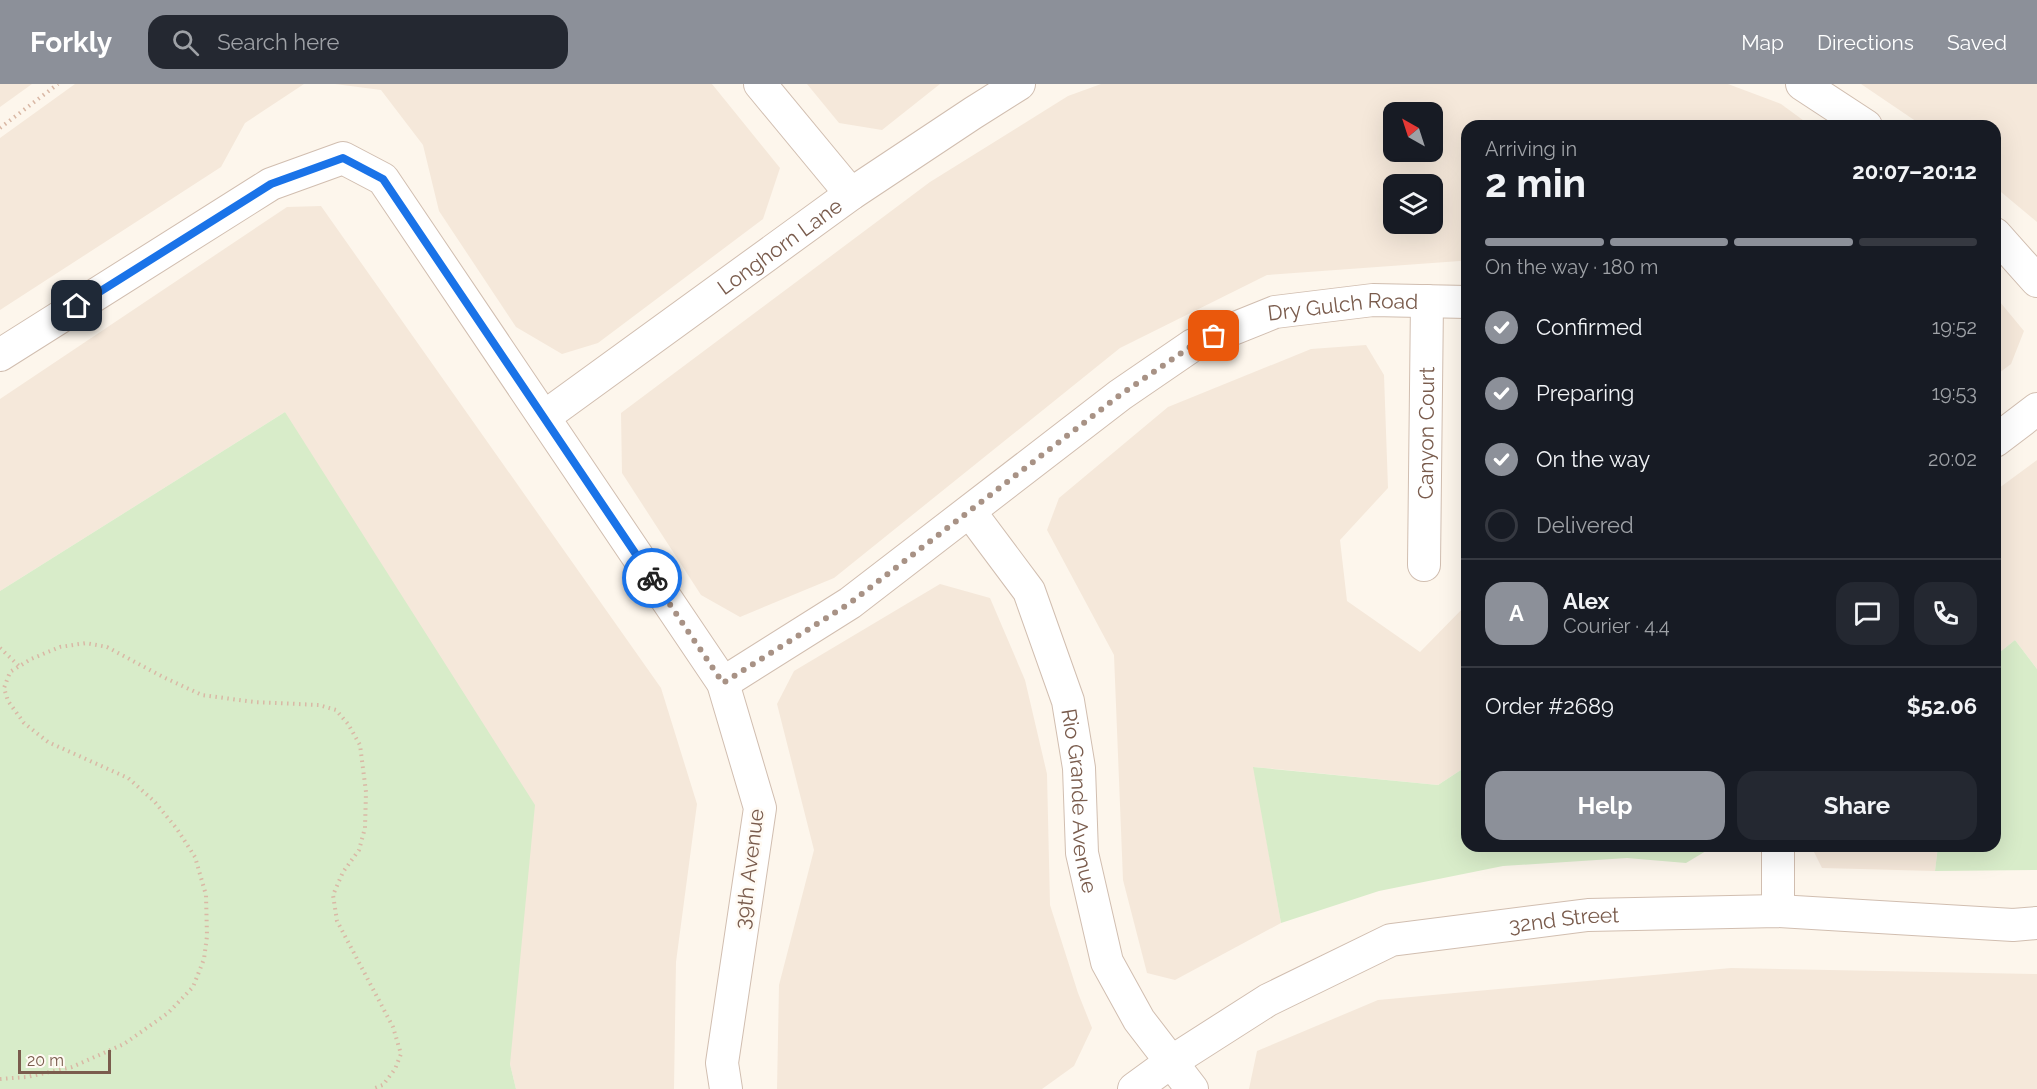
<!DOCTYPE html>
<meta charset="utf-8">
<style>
:root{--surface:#171b24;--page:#242831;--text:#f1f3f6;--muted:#9ea1a6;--line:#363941;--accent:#8c9099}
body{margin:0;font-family:Raleway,sans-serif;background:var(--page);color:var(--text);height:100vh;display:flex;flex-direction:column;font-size:22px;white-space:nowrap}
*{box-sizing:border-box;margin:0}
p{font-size:20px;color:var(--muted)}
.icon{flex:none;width:33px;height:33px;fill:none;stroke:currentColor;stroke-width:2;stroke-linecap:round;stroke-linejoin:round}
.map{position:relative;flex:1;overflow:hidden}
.sheet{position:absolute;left:1461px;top:36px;width:540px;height:732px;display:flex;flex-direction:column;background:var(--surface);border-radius:18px;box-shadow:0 6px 24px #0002}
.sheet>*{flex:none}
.needle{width:39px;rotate:321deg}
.tools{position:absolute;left:1383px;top:18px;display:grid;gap:12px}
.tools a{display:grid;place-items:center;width:60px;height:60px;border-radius:12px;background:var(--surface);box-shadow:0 6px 24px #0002;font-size:30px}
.scale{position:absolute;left:18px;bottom:15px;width:93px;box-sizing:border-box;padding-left:6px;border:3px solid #7a5c4d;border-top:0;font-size:16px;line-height:21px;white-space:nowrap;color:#7a5c4d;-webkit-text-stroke:4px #fffaf3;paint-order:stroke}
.pin{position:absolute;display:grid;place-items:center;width:51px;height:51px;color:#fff;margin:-26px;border-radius:12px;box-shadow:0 3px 9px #0006}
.courier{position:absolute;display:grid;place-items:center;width:60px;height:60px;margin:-30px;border:4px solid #1a73e8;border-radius:50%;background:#fff;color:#222;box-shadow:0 2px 8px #0007}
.summary em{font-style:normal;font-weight:700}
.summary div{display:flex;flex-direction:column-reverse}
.summary{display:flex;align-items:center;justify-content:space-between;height:102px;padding:0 24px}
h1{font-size:39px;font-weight:700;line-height:45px}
.bar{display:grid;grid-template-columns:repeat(4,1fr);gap:9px 6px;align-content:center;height:72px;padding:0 24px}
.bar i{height:8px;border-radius:4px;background:var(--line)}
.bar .active{background:var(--accent)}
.bar p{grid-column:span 4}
.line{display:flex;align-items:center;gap:15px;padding:0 24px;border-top:2px solid var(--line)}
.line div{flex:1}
.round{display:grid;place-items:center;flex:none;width:63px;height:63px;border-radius:18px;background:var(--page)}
ol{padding:0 24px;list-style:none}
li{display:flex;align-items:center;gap:18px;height:66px}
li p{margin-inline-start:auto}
li .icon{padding:6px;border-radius:50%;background:var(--accent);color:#fff;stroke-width:4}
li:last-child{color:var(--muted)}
li i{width:33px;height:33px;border:3px solid var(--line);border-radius:50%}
.cta{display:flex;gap:12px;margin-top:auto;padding:12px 24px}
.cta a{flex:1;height:69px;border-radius:18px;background:var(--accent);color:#fff;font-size:24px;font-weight:700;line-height:69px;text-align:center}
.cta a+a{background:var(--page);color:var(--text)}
header{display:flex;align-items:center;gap:36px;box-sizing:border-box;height:84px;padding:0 30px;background:var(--accent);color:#fff}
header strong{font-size:28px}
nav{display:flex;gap:33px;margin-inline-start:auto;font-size:21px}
.search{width:420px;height:54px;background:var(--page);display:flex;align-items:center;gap:15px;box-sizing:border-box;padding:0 21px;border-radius:18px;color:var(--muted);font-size:22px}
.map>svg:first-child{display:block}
.residential{fill:#f5e8da;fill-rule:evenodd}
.green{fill:#d8ecc9}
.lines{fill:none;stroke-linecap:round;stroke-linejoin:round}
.street-casing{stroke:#d1beb0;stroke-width:34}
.path{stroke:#d9b8a5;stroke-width:4;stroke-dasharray:1.5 4.5;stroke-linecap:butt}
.street{stroke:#fff;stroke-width:32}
.done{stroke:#a89285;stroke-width:6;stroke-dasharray:0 10.8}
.route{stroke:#1a73e8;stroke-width:8}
.labels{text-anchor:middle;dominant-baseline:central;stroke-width:5;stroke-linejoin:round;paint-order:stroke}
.street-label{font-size:21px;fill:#7a5c4d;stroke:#fffaf3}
</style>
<header>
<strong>Forkly</strong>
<div class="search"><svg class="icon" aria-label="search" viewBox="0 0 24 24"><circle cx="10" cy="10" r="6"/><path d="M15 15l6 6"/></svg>Search here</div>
<nav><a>Map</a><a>Directions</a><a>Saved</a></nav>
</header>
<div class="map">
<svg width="2037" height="1005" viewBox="0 0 2037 1005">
<rect width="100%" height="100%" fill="#fdf6ec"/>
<path class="residential" d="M 0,0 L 32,0 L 0,23 Z
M 75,0 L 304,0 L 245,39 L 221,83 L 0,226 L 0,54 Z
M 335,0 L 712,0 L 780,84 L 763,135 L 598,259 L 562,270 L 516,243 L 439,127 L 423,61 L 381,6 Z
M 807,0 L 940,0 L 882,46 L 839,39 Z
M 1101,0 L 1728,0 L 1781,20 L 1811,42 L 1467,42 L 1467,179 L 1460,177 L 1267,191 L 1120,264 L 834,494 L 740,533 L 701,511 L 622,389 L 621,329 L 930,98 L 1068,12 ZM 1394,28 L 1432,28 L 1432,68 L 1394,68 ZM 1394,100 L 1432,100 L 1432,140 L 1394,140 Z
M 1861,0 L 2037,0 L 2037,138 L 1995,103 L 1995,42 L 1923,42 Z
M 321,122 L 661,604 L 697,720 L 676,878 L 674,1005 L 516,1005 L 510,980 L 285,328 L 0,507 L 0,315 L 287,123 Z
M 1995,212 L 2024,247 L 2011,280 L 1995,292 Z
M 1366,261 L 1384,291 L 1388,404 L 1340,456 L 1347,517 L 1420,568 L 1467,520 L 1467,682 L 1438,701 L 1254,683 L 1281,839 L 1175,896 L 1147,889 L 1123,796 L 1114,571 L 1047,446 L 1059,414 L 1168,323 L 1311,265 Z
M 1467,270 L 1467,398 L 1465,396 L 1465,271 Z
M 2037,376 L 2037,585 L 2015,556 L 1995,572 L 1995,407 Z
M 940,500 L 990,514 L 1025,596 L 1047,690 L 1050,821 L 1078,909 L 1092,944 L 1074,982 L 1042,1005 L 777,1005 L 779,901 L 814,766 L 777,620 L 794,587 Z
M 1811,762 L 1938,762 L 1935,787 L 1822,784 Z
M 1731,884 L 2037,890 L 2037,1005 L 1249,1005 L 1257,967 L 1378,916 Z"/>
<path class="green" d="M 285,328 L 535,721 L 510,980 L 516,1005 L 0,1005 L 0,507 Z
M 2015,556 L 2037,585 L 2037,786 L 1935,787 L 1938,762 L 1995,762 L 1995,572 Z
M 1467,682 L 1467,762 L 1711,762 L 1711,764 L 1686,779 L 1627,774 L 1503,782 L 1379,807 L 1281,839 L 1253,683 L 1438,701 Z"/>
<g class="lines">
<g class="street-casing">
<g id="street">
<path d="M 760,0 L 851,110"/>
<path d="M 1802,0 L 1866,42"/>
<path d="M 1995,150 L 2037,197"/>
<path d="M 0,271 L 271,100 L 343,74 L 383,95 L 723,599 L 760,724 L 722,979 L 726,1005"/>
<path id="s1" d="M 544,333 L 851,110 L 973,29 L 1019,0"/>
<path d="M 1995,357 L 2037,325"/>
<path id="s2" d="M 970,428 L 1029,507 L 1068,617 L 1079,684 L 1082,769 L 1107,878 L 1139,936 L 1192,1005"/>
<path id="s3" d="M 1424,481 L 1427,217"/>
<path id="s4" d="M 723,599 L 850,519 L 1120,311 L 1193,261 L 1275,228 L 1373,216 L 1467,218"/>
<path d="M 1778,762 L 1778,827"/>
<path id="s5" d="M 1134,1005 L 1171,978 L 1268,916 L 1391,856 L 1588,831 L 1778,827 L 2013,841 L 2037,839"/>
</g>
</g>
<path class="path" d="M 0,44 L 58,0
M 0,564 L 19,582
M 0,995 L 27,993 L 72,983 L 124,960 L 168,929 L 193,903 L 204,875 L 207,852 L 206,811 L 195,773 L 177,745 L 154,717 L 128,694 L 48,658 L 24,639 L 8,617 L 4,604 L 10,588 L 31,575 L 60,563 L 86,559 L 107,563 L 163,593 L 202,611 L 254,618 L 319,621 L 336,626 L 348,640 L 360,661 L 366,708 L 365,744 L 359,766 L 343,788 L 333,811 L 337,837 L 393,943 L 401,970 L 395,985 L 383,1001 L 372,1005"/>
<use href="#street" class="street"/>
</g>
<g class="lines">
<path class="done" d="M 652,494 L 723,599 L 850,519 L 1120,311 L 1193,261 L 1214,252"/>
<path class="route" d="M 77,222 L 271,100 L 343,74 L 383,95 L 652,494"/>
</g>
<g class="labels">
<g class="street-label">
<text stroke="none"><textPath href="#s1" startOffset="291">Longhorn Lane</textPath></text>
<text stroke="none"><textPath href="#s4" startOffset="736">Dry Gulch Road</textPath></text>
<text stroke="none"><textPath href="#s3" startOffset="132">Canyon Court</textPath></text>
<text stroke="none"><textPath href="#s2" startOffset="316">Rio Grande Avenue</textPath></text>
<text transform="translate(749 785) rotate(-83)">39th Avenue</text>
<text stroke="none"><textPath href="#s5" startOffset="472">32nd Street</textPath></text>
</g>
</g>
</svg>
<div class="tools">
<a><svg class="needle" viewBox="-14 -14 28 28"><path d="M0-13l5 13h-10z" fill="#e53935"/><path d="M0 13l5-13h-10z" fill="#9ea1a6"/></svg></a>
<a><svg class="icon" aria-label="layers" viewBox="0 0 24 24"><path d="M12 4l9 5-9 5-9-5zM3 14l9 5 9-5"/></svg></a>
</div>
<div class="scale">20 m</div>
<div class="pin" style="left:1214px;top:252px;background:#ea580c"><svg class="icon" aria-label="bag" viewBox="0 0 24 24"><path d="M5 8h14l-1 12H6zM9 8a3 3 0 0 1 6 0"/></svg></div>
<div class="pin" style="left:77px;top:222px;background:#1f2937"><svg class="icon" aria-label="home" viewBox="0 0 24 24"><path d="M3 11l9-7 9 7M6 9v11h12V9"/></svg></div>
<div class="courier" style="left:652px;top:494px"><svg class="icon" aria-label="bike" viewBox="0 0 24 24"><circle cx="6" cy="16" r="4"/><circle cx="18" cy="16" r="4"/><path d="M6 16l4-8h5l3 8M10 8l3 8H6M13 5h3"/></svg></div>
<section class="sheet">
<div class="summary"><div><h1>2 min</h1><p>Arriving in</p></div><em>20:07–20:12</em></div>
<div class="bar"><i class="active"></i><i class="active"></i><i class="active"></i><i></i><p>On the way · 180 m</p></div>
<ol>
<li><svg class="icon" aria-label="check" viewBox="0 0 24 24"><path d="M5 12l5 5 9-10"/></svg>Confirmed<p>19:52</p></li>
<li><svg class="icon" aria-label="check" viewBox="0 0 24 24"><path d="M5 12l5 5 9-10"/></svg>Preparing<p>19:53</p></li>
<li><svg class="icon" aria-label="check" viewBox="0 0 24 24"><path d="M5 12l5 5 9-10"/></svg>On the way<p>20:02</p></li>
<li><i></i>Delivered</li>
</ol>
<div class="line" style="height:108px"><b class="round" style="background:var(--accent);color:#fff">A</b><div><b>Alex</b><p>Courier · 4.4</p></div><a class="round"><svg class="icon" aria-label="chat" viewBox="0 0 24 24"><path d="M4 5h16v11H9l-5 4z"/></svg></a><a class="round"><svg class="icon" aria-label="phone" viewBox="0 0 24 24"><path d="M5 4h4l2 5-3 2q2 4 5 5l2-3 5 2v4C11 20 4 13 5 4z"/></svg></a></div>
<div class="line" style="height:78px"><div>Order #2689</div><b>$52.06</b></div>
<div class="cta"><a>Help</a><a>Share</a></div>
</section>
</div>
